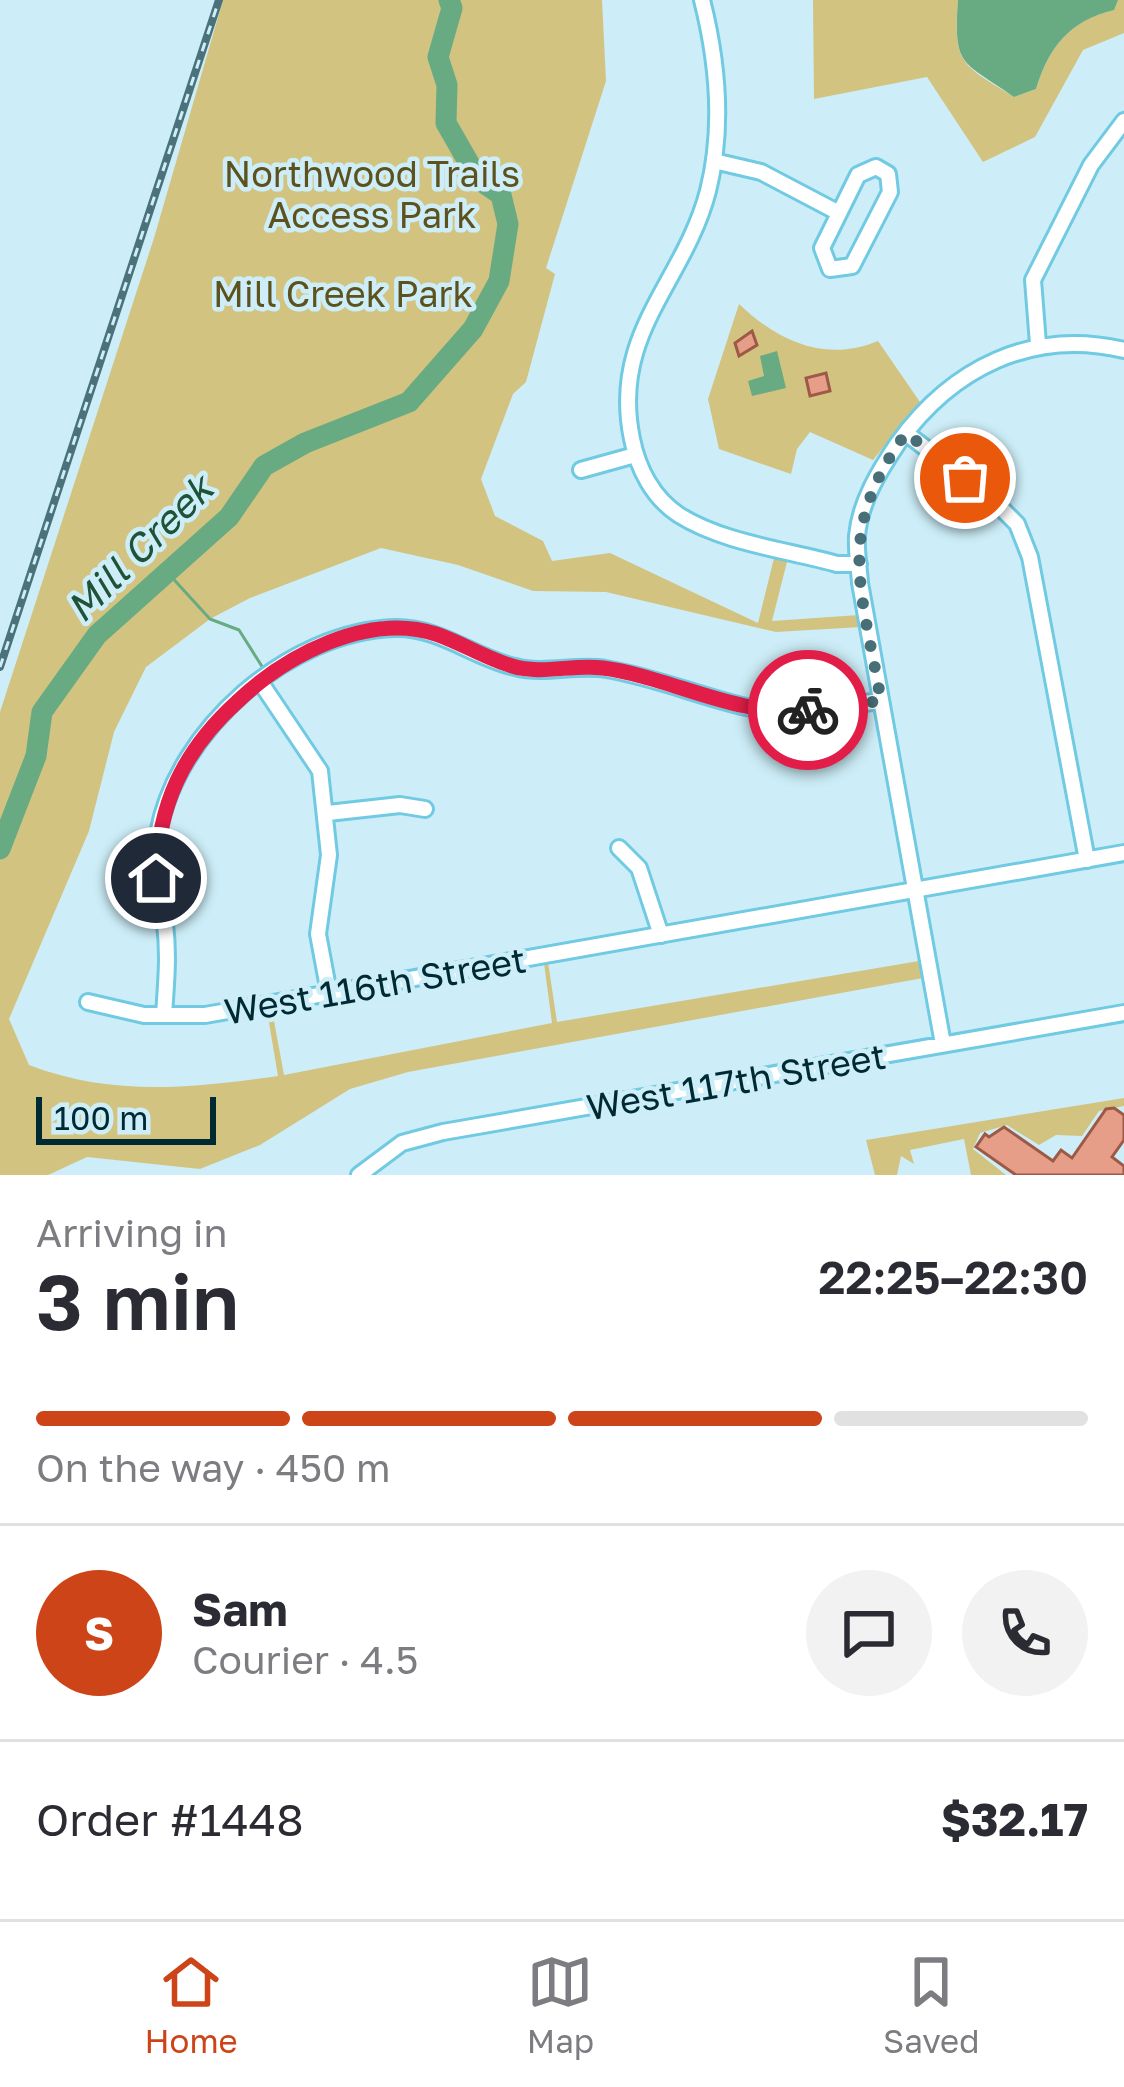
<!DOCTYPE html>
<meta charset="utf-8">
<style>
:root{--surface:#fff;--page:#f2f2f3;--text:#2b2b33;--muted:#7c7c81;--line:#e1e1e2;--accent:#cc4417}
body{margin:0;font-family:"Golos Text",sans-serif;background:var(--page);color:var(--text);height:100vh;display:flex;flex-direction:column;font-size:45px;white-space:nowrap}
*{box-sizing:border-box;margin:0}
p{font-size:39px;color:var(--muted)}
.icon{flex:none;width:66px;height:66px;fill:none;stroke:currentColor;stroke-width:2;stroke-linecap:round;stroke-linejoin:round}
.map{position:relative;height:1175px;overflow:hidden}
.sheet{display:flex;flex-direction:column;background:var(--surface);flex:1}
.sheet>*{flex:none}
.scale{position:absolute;left:36px;bottom:30px;width:180px;box-sizing:border-box;padding-left:12px;border:6px solid #002a33;border-top:0;font-size:33px;line-height:42px;white-space:nowrap;color:#002a33;-webkit-text-stroke:9px #cdeef8;paint-order:stroke}
.pin{position:absolute;display:grid;place-items:center;width:102px;height:102px;color:#fff;margin:-51px;border:6px solid #fff;border-radius:50%;box-shadow:0 3px 12px #0007}
.courier{position:absolute;display:grid;place-items:center;width:120px;height:120px;margin:-60px;border:9px solid #e11d48;border-radius:50%;background:#fff;color:#222;box-shadow:0 3px 15px #0007}
.headline em{font-style:normal;font-weight:600}
.headline div{display:flex;flex-direction:column-reverse}
.headline{display:flex;align-items:center;justify-content:space-between;height:204px;padding:0 36px}
h1{font-size:78px;font-weight:600;line-height:90px}
.bar{display:grid;grid-template-columns:repeat(4,1fr);gap:18px 12px;align-content:center;height:144px;padding:0 36px}
.bar i{height:15px;border-radius:9px;background:var(--line)}
.bar .on{background:var(--accent)}
.bar p{grid-column:span 4}
.line{display:flex;align-items:center;gap:30px;padding:0 36px;border-top:3px solid var(--line)}
.line div{flex:1}
.round{display:grid;place-items:center;flex:none;width:126px;height:126px;border-radius:63px;background:var(--page)}
.tab-bar{display:flex;justify-content:space-around;align-items:center;height:168px;border-top:3px solid var(--line);background:var(--surface);font-size:33px;color:var(--muted)}
.tab-bar a{display:grid;justify-items:center;gap:6px}
.tab-bar .on{color:var(--accent)}
.map>svg:first-child{display:block}
.green{fill:#d2c381}
.water{fill:#68ab83}
.lines{fill:none;stroke-linecap:round;stroke-linejoin:round}
.stream{stroke:#68ab83;stroke-width:3}
.river{stroke:#68ab83;stroke-width:21}
.building{fill:#e79e88;stroke:#9c5a46;stroke-width:3}
.street-casing{stroke:#6fcae2;stroke-width:20}
.street{stroke:#fff;stroke-width:14}
.rail-casing{stroke:#4b727b;stroke-width:8}
.rail{stroke:#cdeef8;stroke-width:3;stroke-dasharray:9;stroke-linecap:butt}
.done{stroke:#486f78;stroke-width:12;stroke-dasharray:0 21.6}
.route{stroke:#e11d48;stroke-width:15}
.labels{text-anchor:middle;dominant-baseline:central;stroke-width:9;stroke-linejoin:round;paint-order:stroke}
.park-label{font-size:36px;fill:#5d521d;stroke:#cdeef8}
.street-label{font-size:36px;fill:#002a33;stroke:#cdeef8}
.water-label{font-size:39px;font-style:italic;fill:#1f5236;stroke:#cdeef8}
</style>
<div class="map">
<svg width="1124" height="1175" viewBox="0 0 1124 1175">
<rect width="100%" height="100%" fill="#cdeef8"/>
<path class="green" d="M 223,0 L 602,0 L 606,81 L 546,268 L 555,274 L 526,382 L 513,394 L 481,479 L 495,516 L 543,541 L 552,561 L 610,553 L 758,623 L 775,554 L 788,558 L 772,621 L 859,615 L 861,627 L 776,632 L 606,592 L 533,591 L 458,565 L 381,548 L 250,598 L 210,619 L 146,667 L 114,732 L 89,831 L 9,1019 L 29,1065 C 113,1097 190,1088 278,1076 L 267,1011 L 272,1010 L 284,1075 L 552,1023 L 544,963 L 548,962 L 557,1022 L 919,961 L 923,978 L 408,1072 L 350,1089 L 260,1145 L 200,1169 L 87,1157 L 48,1175 L 0,1175 L 0,712 L 154,238 Z
M 813,0 L 958,0 C 953,65 961,64 1014,97 L 1036,89 C 1049,47 1069,21 1113,10 L 1118,0 L 1124,0 L 1124,33 L 1083,50 L 1035,137 L 983,162 L 927,77 L 814,99 Z
M 739,304 C 778,341 825,363 878,341 L 920,402 L 873,460 L 810,432 L 797,449 L 791,474 L 719,449 L 708,399 Z
M 1124,1098 L 1124,1106 L 1099,1111 L 1082,1136 L 1056,1135 L 1039,1145 L 1007,1125 L 980,1133 L 973,1149 L 1006,1175 L 971,1175 L 964,1139 L 910,1150 L 914,1164 L 901,1156 L 897,1175 L 875,1175 L 866,1140 Z"/>
<path class="water" d="M 958,0 L 1118,0 L 1114,10 C 1069,21 1049,47 1036,89 L 1014,97 C 963,60 953,69 958,0 Z
M 777,351 L 786,388 L 752,396 L 748,381 L 764,376 L 760,356 Z"/>
<g class="lines">
<path class="stream" d="M 167,572 L 210,619 L 239,630 L 263,668"/>
<path class="river" d="M 0,849 L 36,756 L 42,712 L 97,635 L 229,517 L 264,466 L 305,443 L 409,402 L 473,329 L 499,281 L 508,224 L 501,195 L 478,179 L 446,123 L 447,85 L 438,57 L 452,8 L 449,0"/>
</g>
<path class="building" d="M 752,331 L 757,345 L 739,356 L 735,343 Z
M 826,373 L 830,391 L 810,396 L 806,378 Z
M 1114,1108 L 1124,1115 L 1124,1140 L 1112,1157 L 1124,1166 L 1124,1175 L 1016,1175 L 976,1147 L 985,1134 L 989,1137 L 1004,1127 L 1053,1161 L 1061,1150 L 1072,1158 L 1106,1109 Z"/>
<g class="lines">
<g class="street-casing">
<path id="street" d="M 702,0 C 718,63 724,127 708,191 C 684,283 610,333 632,439 C 638,469 653,498 679,515 C 723,543 787,550 837,564 L 859,564
M 714,161 L 761,172 L 839,213
M 876,167 L 888,174 L 890,192 L 852,266 L 830,269 L 822,248 L 858,175 Z
M 1038,344 L 1033,280 L 1091,165 L 1124,121
M 906,433 L 994,501 L 1017,524 L 1030,557 L 1087,860
M 581,470 L 635,455
M 261,683 L 320,771 L 329,855 L 318,934 L 329,993
M 328,813 L 400,805 L 425,809
M 619,848 L 639,868 L 661,935
M 88,1002 L 144,1015 L 205,1015 L 1124,853
M 164,1015 C 166,984 169,955 165,924 C 161,894 152,865 158,834 C 176,730 289,631 395,628 C 440,627 474,658 515,667 C 545,675 576,664 606,669 C 654,677 699,696 746,707 C 790,716 837,706 881,701
M 943,1044 L 860,583 C 859,568 856,551 857,536 C 860,502 879,471 898,443 C 952,368 1032,328 1124,350
M 359,1175 L 402,1143 L 443,1132 L 1124,1013"/>
</g>
<use href="#street" class="street"/>
<g class="rail-casing">
<path id="rail" d="M 0,667 L 219,0"/>
</g>
<use href="#rail" class="rail"/>
</g>
<g class="lines">
<path class="done" d="M 808,710 L 881,701 C 862,590 834,532 906,433 L 965,478"/>
<path class="route" d="M 156,878 C 158,805 183,751 237,702 C 286,655 368,612 436,634 C 462,643 485,658 512,666 C 542,675 573,664 603,668 C 671,677 738,718 808,710"/>
</g>
<g class="labels">
<g class="park-label">
<text x="372" y="173">Northwood Trails<tspan x="372" dy="41">Access Park</tspan></text>
<text x="343" y="293">Mill Creek Park</text>
</g>
<g class="street-label">
<text transform="translate(375 985) rotate(-10)">West 116th Street</text>
<text transform="translate(736 1081) rotate(-10)">West 117th Street</text>
</g>
<g class="water-label">
<text transform="translate(139 548) rotate(-45)">Mill Creek</text>
</g>
</g>
</svg>
<div class="scale">100 m</div>
<div class="pin" style="left:965px;top:478px;background:#ea580c"><svg class="icon" aria-label="bag" viewBox="0 0 24 24"><path d="M5 8h14l-1 12H6zM9 8a3 3 0 0 1 6 0"/></svg></div>
<div class="pin" style="left:156px;top:878px;background:#1f2937"><svg class="icon" aria-label="home" viewBox="0 0 24 24"><path d="M3 11l9-7 9 7M6 9v11h12V9"/></svg></div>
<div class="courier" style="left:808px;top:710px"><svg class="icon" aria-label="bike" viewBox="0 0 24 24"><circle cx="6" cy="16" r="4"/><circle cx="18" cy="16" r="4"/><path d="M6 16l4-8h5l3 8M10 8l3 8H6M13 5h3"/></svg></div>
</div>
<section class="sheet">
<div class="headline"><div><h1>3 min</h1><p>Arriving in</p></div><em>22:25–22:30</em></div>
<div class="bar"><i class="on"></i><i class="on"></i><i class="on"></i><i></i><p>On the way · 450 m</p></div>
<div class="line" style="height:216px"><b class="round" style="background:var(--accent);color:#fff">S</b><div><b>Sam</b><p>Courier · 4.5</p></div><a class="round"><svg class="icon" aria-label="chat" viewBox="0 0 24 24"><path d="M4 5h16v11H9l-5 4z"/></svg></a><a class="round"><svg class="icon" aria-label="phone" viewBox="0 0 24 24"><path d="M5 4h4l2 5-3 2q2 4 5 5l2-3 5 2v4C11 20 4 13 5 4z"/></svg></a></div>
<div class="line" style="height:156px"><div>Order #1448</div><b>$32.17</b></div>
</section>
<nav class="tab-bar">
<a class="on"><svg class="icon" aria-label="home" viewBox="0 0 24 24"><path d="M3 11l9-7 9 7M6 9v11h12V9"/></svg>Home</a>
<a><svg class="icon" aria-label="map" viewBox="0 0 24 24"><path d="M3 6l6-2 6 2 6-2v14l-6 2-6-2-6 2zM9 4v14M15 6v14"/></svg>Map</a>
<a><svg class="icon" aria-label="saved" viewBox="0 0 24 24"><path d="M7 4h10v16l-5-4-5 4z"/></svg>Saved</a>
</nav>
